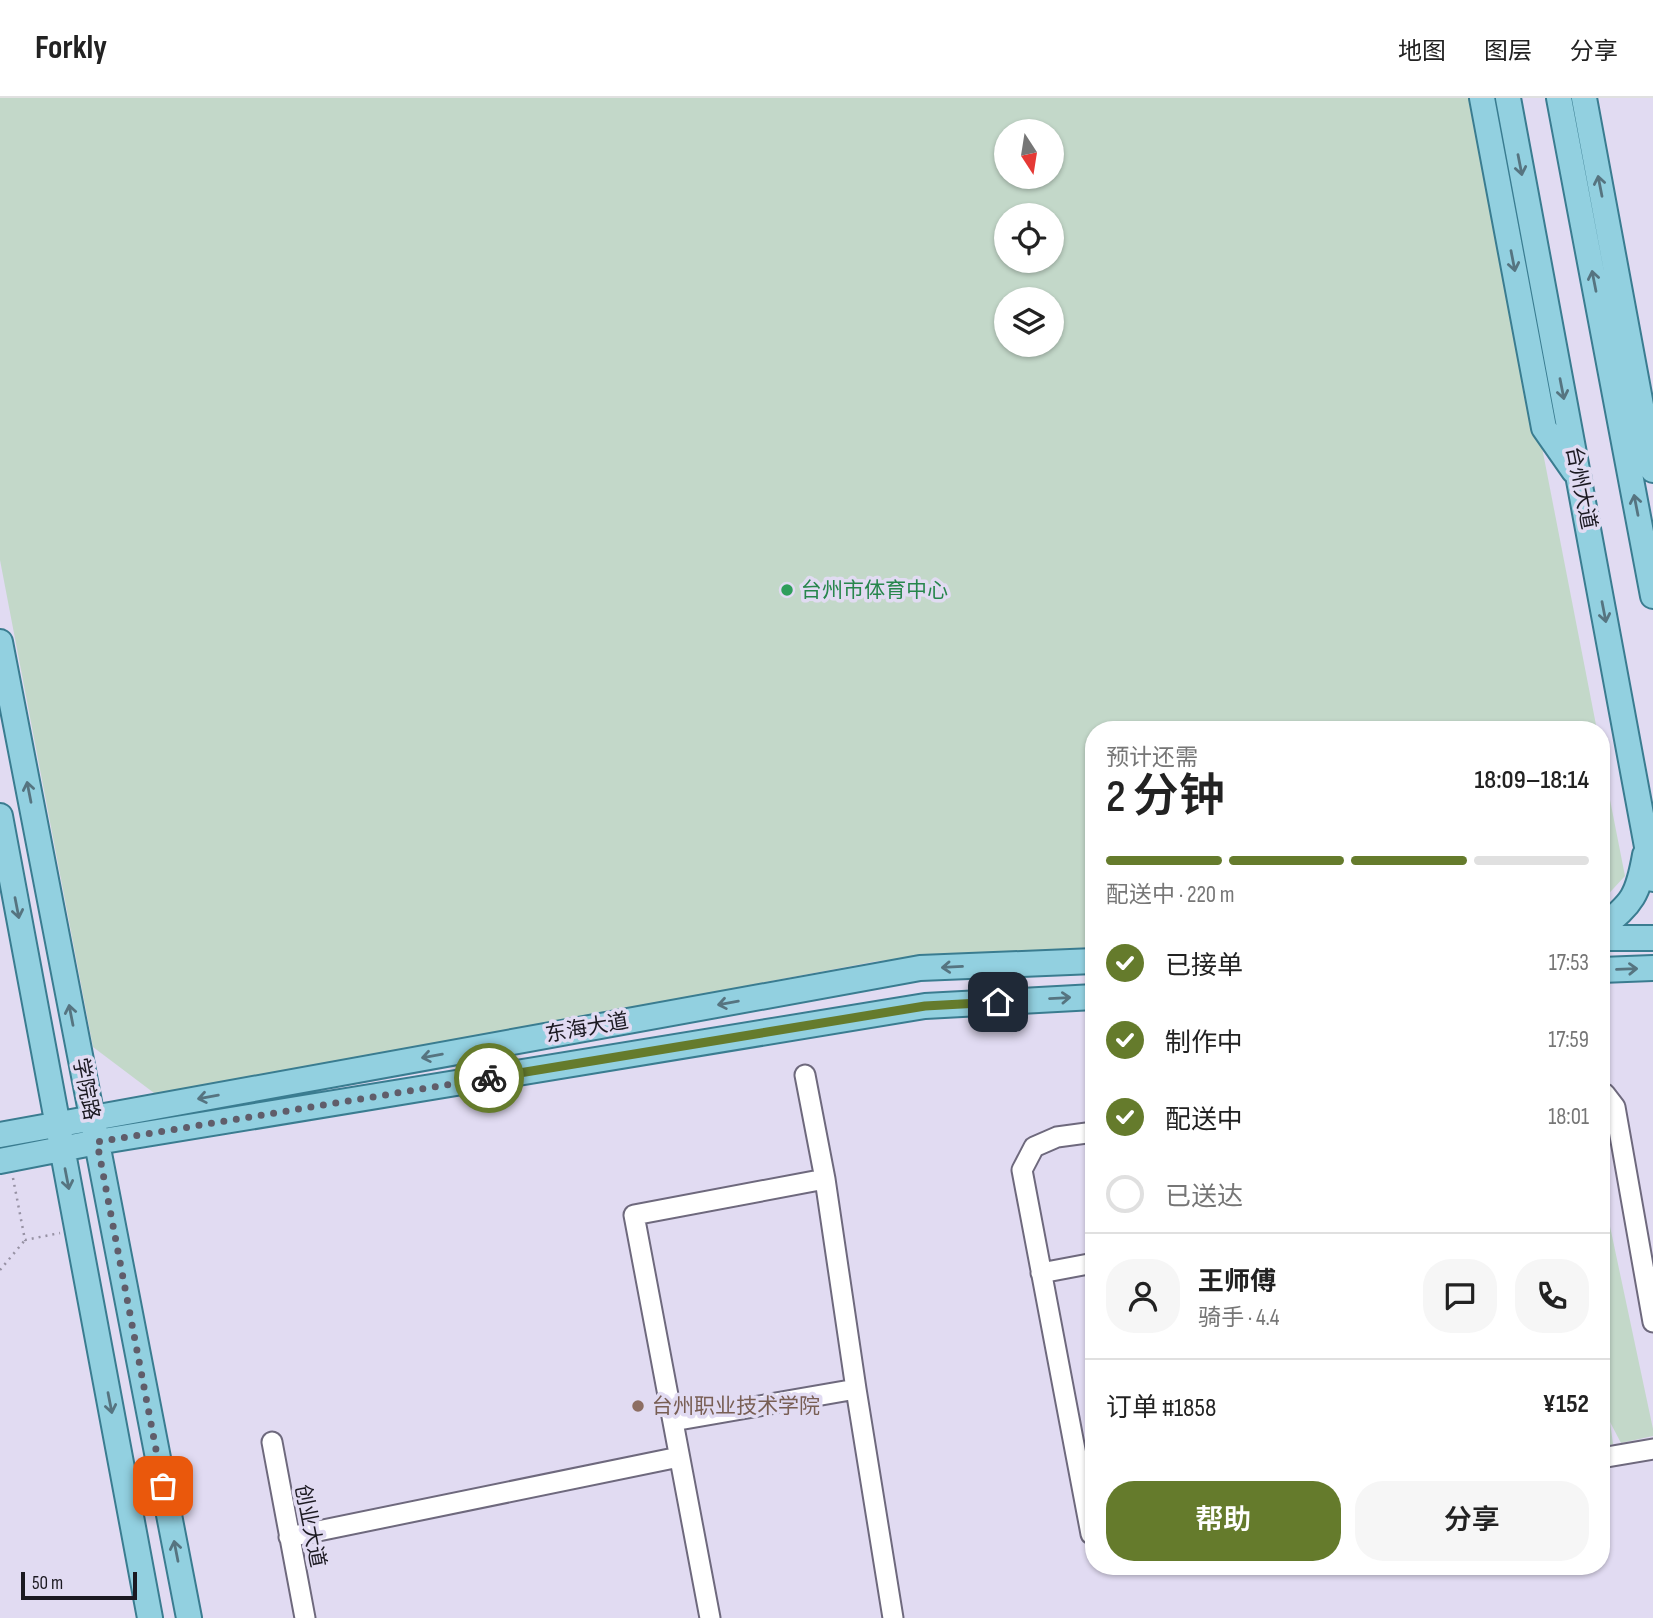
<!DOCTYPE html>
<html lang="zh">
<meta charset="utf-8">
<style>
:root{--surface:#fff;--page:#f6f6f6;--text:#222;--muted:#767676;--line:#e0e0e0;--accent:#657b2c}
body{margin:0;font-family:"Sofia Sans Condensed","Noto Sans SC",sans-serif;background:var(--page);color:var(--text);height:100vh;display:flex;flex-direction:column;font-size:26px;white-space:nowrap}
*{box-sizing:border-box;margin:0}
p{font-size:23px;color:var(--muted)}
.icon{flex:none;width:38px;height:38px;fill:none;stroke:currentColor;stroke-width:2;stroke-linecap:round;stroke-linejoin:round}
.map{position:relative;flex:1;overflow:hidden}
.details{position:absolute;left:1085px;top:623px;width:525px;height:854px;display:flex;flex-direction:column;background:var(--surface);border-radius:28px;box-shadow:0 2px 5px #0004}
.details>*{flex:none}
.needle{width:46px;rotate:168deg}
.buttons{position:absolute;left:994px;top:21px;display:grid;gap:14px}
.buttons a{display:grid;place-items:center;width:70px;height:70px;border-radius:50%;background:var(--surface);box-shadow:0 2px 5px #0004;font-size:35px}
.scale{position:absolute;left:21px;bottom:18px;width:116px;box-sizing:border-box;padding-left:7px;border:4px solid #1b1921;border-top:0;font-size:19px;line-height:24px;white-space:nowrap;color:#1b1921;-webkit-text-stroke:5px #e1dbf2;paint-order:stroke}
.pin{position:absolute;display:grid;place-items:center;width:60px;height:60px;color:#fff;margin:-30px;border-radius:14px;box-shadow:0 4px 10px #0006}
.courier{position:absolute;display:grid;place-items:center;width:70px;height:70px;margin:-35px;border:5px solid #657b2c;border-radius:50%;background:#fff;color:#222;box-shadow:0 2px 9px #0007}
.summary em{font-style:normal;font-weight:600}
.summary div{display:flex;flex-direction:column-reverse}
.summary{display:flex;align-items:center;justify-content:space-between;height:119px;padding:0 21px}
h1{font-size:46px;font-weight:600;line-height:52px}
.bar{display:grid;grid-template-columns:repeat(4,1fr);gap:10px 7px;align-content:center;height:84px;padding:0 21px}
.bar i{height:9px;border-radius:5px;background:var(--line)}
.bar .on{background:var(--accent)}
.bar p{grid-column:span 4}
.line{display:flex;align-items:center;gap:18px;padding:0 21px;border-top:2px solid var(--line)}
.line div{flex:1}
.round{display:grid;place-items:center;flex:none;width:74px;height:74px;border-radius:28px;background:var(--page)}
ol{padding:0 21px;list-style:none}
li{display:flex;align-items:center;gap:21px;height:77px}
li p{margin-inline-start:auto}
li .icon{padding:7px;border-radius:50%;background:var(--accent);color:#fff;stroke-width:4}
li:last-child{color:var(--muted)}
li i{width:38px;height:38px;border:4px solid var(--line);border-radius:50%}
.primary-button{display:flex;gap:14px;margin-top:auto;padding:14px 21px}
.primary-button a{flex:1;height:80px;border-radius:28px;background:var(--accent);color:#fff;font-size:28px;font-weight:600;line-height:80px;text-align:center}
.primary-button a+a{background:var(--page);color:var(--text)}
header{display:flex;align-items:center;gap:42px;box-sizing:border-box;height:98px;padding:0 35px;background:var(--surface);border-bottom:2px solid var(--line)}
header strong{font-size:33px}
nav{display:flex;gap:38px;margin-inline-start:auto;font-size:24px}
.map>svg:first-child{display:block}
.green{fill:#c3d8c9;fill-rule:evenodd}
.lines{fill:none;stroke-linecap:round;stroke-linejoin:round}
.minor-casing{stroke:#6e697d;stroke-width:23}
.major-casing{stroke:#3a7c90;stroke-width:28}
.path{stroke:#9792a4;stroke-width:2.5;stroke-dasharray:2 5;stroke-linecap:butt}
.minor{stroke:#fff;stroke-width:19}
.major{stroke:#92d0e0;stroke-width:24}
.oneway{stroke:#567480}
.done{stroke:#605d6a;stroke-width:7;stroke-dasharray:0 12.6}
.route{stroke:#657b2c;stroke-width:9}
.leisure-dot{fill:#2e9e5b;stroke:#e1dbf2;stroke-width:2.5}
.education-dot{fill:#8d6e63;stroke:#e1dbf2;stroke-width:2.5}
.labels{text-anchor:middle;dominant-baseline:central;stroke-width:7;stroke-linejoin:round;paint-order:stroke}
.street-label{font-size:21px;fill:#1b1921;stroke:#e1dbf2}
.leisure-label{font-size:21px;fill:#27864d;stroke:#e1dbf2;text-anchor:start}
.education-label{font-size:21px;fill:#785e54;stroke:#e1dbf2;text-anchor:start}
</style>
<header>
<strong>Forkly</strong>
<nav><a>地图</a><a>图层</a><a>分享</a></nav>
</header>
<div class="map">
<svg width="1653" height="1520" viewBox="0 0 1653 1520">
<rect width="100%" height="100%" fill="#e1dbf2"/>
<path class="green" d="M 0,0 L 1474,0 L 1597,632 L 1094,632 L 1094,849 L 878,863 L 158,998 L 93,949 L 0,462 ZM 1006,33 L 1052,33 L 1052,79 L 1006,79 ZM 1006,117 L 1052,117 L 1052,163 L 1006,163 ZM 1006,201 L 1052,201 L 1052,247 L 1006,247 Z
M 1601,656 L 1625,778 L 1601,804 Z
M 1601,1086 L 1653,1331 L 1653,1338 L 1621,1345 L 1610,1324 L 1613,1346 L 1601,1350 Z"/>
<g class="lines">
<g class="minor-casing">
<path id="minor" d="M 805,977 L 825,1081 L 856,1291 L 893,1520
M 1601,995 L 1605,996 L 1615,1009 L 1653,1224
M 1094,1034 L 1057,1039 L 1034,1049 L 1022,1072 L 1091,1436 L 1094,1438
M 1041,1175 L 1094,1165
M 673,1323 L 856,1291
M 272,1344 L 305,1520
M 1601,1360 L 1653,1351
M 289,1439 L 679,1359
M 710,1520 L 634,1117 L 825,1081"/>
</g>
<g class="major-casing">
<path id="major" d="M 1482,0 L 1544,330 L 1574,373
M 1508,0 L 1653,781
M 1559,0 L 1653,498
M 1584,0 L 1653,372
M 0,544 L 189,1520
M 0,718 L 150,1520
M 1601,830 C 1633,805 1638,797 1645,757
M 1601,840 L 1653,840
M 1601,872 L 1653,870
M 0,1037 L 920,870 L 1094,863
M 0,1063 L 97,1044 L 925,908 L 1094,899"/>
</g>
<path class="path" d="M 13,1080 L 25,1142 L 60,1135
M 0,1172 L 25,1142"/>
<use href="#minor" class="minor"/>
<use href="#major" class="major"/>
</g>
<defs><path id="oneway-shaft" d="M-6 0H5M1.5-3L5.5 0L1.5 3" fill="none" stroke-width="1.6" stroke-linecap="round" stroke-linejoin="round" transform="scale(1.75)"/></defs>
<g class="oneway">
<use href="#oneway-shaft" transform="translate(1520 67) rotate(79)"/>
<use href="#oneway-shaft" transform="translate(1600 88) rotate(-101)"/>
<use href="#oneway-shaft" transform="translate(1513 163) rotate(79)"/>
<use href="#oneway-shaft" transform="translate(1594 183) rotate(-101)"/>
<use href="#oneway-shaft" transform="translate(1562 291) rotate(79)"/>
<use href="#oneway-shaft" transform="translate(1636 407) rotate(-101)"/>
<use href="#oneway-shaft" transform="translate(1604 514) rotate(79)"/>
<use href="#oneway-shaft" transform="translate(29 694) rotate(-101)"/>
<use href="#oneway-shaft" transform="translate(17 810) rotate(79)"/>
<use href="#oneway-shaft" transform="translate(952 869) rotate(177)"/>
<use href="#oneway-shaft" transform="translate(1627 871) rotate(-2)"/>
<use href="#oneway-shaft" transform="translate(1060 900) rotate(-3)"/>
<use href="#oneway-shaft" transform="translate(728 905) rotate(170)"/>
<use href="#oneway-shaft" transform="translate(71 917) rotate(-101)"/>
<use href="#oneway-shaft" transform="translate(432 958) rotate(170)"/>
<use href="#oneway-shaft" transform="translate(208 999) rotate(170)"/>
<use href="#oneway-shaft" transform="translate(67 1081) rotate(79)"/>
<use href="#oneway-shaft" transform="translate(110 1305) rotate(79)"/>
<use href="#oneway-shaft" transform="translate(176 1453) rotate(-101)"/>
</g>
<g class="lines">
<path class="done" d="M 163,1388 L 97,1044 L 489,980"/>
<path class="route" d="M 489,980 L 925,908 L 998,904"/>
</g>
<circle class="leisure-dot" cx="787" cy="492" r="7"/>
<circle class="education-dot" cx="638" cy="1308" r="7"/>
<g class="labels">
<g class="street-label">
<text transform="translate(1581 390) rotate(79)">台州大道</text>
<text transform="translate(587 930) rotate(-10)">东海大道</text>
<text transform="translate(86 991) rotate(79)">学院路</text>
<text transform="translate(310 1428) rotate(79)">创业大道</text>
</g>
<g class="leisure-label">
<text x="801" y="492">台州市体育中心</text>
</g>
<g class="education-label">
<text x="652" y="1308">台州职业技术学院</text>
</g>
</g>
</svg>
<div class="buttons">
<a><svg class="needle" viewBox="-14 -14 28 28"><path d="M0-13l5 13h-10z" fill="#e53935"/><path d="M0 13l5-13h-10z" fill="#767676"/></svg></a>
<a><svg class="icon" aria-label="locate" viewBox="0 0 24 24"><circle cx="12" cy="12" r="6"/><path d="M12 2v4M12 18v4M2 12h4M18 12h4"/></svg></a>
<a><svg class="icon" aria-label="layers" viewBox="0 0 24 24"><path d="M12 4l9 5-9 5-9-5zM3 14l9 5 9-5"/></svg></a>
</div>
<div class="scale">50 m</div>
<div class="pin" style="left:163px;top:1388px;background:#ea580c"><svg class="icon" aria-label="bag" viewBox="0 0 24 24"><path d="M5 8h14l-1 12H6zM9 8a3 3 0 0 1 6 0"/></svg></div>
<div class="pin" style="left:998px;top:904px;background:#1f2937"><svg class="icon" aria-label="home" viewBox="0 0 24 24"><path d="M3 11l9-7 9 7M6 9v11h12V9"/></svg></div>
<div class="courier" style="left:489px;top:980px"><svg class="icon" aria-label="bike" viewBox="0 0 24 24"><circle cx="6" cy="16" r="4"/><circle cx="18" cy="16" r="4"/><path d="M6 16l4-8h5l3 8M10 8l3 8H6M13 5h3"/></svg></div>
<section class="details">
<div class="summary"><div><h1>2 分钟</h1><p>预计还需</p></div><em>18:09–18:14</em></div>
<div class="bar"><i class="on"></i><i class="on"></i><i class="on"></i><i></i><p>配送中 · 220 m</p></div>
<ol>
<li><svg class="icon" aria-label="check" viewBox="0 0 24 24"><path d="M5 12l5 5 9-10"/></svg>已接单<p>17:53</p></li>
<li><svg class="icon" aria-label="check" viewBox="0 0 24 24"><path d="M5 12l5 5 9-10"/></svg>制作中<p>17:59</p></li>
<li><svg class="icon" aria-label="check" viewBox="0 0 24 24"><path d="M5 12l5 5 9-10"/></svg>配送中<p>18:01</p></li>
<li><i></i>已送达</li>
</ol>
<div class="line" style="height:126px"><a class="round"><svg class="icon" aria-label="person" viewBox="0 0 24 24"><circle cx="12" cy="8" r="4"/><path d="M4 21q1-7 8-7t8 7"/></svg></a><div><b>王师傅</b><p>骑手 · 4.4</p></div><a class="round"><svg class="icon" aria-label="chat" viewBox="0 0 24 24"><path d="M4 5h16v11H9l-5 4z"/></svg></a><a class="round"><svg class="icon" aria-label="phone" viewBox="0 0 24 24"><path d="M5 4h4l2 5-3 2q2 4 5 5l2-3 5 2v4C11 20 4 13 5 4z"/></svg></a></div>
<div class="line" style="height:91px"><div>订单 #1858</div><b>¥152</b></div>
<div class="primary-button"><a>帮助</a><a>分享</a></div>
</section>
</div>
